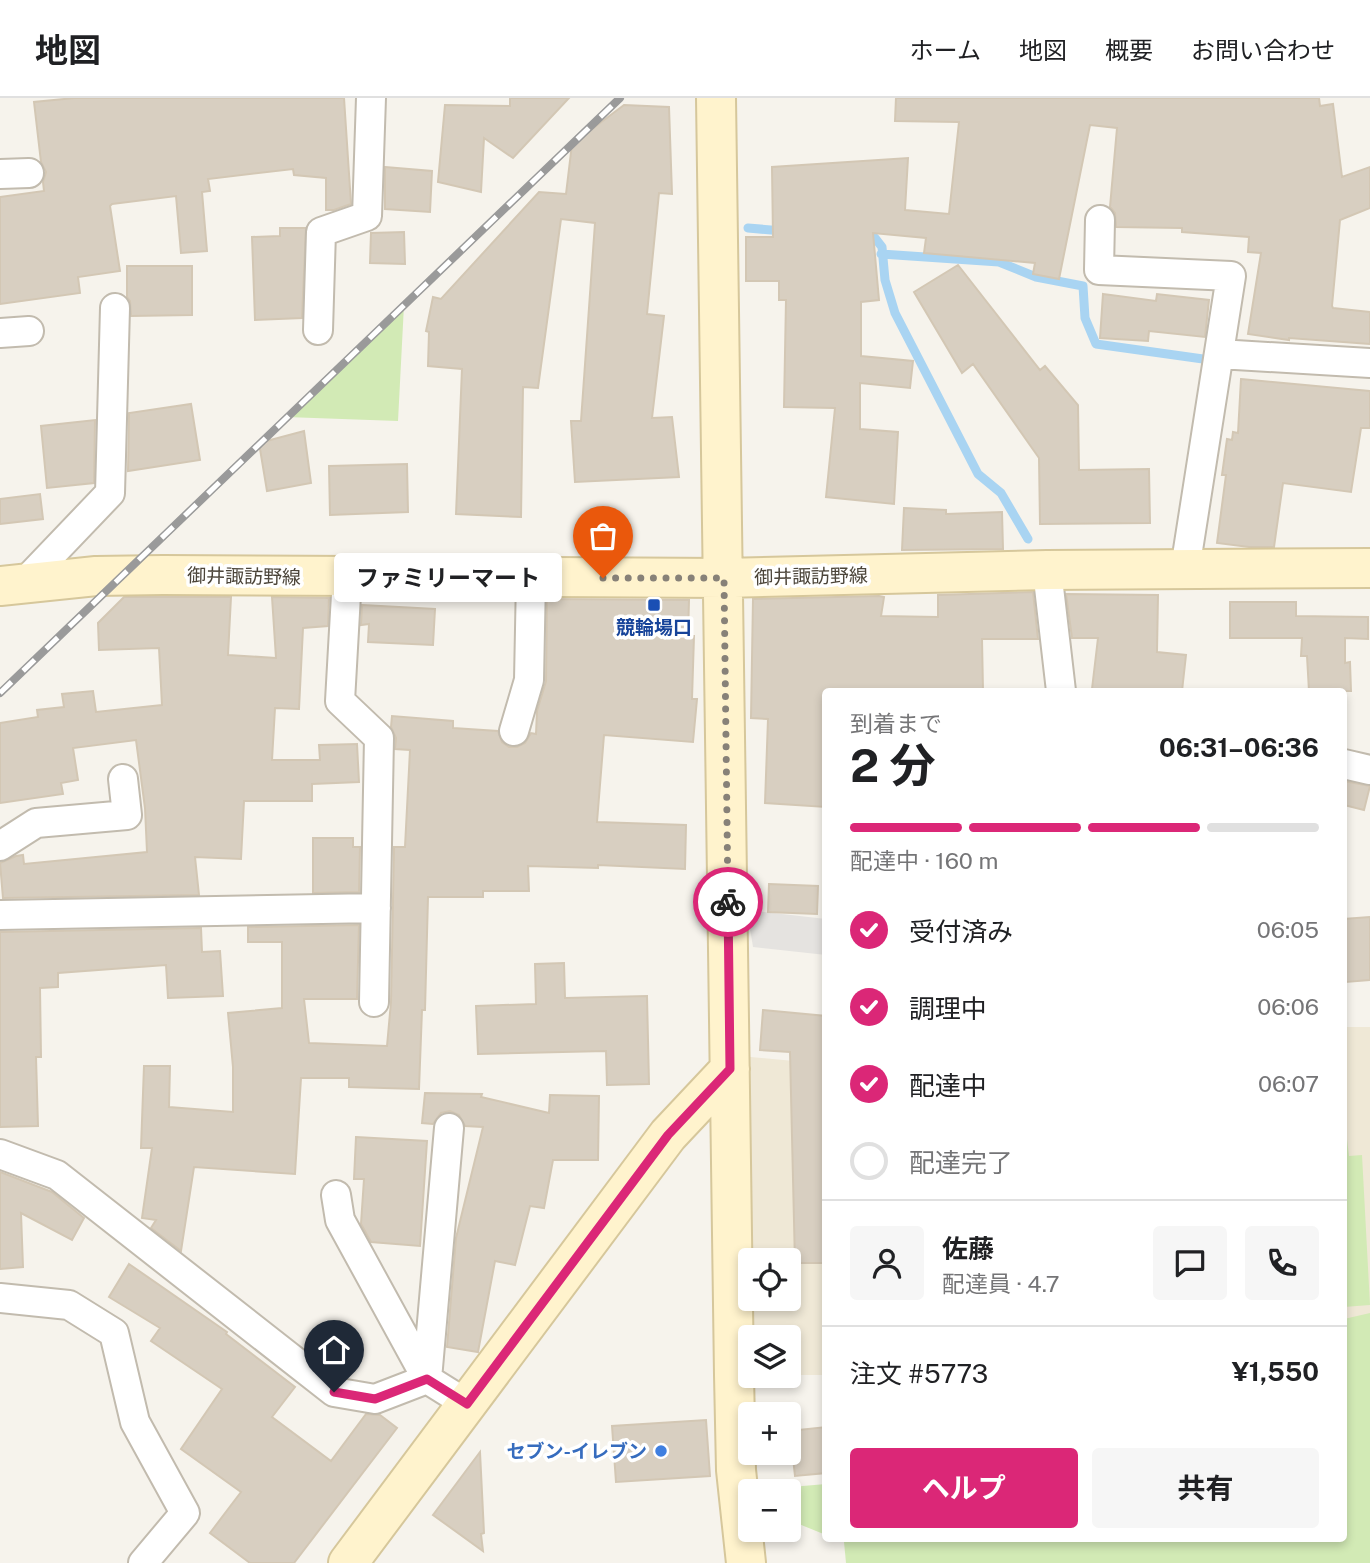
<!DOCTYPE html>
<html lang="ja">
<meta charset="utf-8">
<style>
:root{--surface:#fff;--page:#f6f6f6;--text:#202124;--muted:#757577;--line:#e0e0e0;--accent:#db2777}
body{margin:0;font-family:"Public Sans","Noto Sans JP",sans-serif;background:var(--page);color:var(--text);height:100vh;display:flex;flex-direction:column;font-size:26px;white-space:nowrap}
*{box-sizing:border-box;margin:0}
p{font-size:23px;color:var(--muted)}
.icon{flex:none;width:38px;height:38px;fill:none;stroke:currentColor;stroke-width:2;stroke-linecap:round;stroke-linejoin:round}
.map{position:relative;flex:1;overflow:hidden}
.details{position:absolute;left:822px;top:590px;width:525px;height:854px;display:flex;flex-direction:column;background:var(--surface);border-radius:7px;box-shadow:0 4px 10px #0003}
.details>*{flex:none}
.tools{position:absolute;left:738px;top:1150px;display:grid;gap:14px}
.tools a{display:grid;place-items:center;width:63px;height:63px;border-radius:7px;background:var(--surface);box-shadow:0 4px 10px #0003;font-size:35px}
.pin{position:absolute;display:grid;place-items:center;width:60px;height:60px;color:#fff;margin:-72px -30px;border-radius:50% 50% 50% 0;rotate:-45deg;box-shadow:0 0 7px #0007}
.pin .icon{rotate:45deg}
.courier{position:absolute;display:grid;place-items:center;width:70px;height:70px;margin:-35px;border:5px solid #db2777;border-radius:50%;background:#fff;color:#222;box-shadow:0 2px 9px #0007}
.bubble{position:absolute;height:49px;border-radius:7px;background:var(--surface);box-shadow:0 4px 10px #0003;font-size:23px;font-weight:700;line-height:49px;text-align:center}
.summary em{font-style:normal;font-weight:700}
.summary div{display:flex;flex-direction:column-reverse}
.summary{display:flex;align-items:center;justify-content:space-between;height:119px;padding:0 28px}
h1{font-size:46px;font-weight:700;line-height:52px}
.bar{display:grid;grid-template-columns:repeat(4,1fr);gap:10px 7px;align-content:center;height:84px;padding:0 28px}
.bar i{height:9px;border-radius:5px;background:var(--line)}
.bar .current{background:var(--accent)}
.bar p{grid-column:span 4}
.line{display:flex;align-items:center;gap:18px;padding:0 28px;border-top:2px solid var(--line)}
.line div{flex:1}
.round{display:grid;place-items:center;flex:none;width:74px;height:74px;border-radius:7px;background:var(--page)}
ol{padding:0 28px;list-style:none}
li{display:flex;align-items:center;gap:21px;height:77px}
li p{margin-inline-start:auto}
li .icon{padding:7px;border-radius:50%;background:var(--accent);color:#fff;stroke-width:4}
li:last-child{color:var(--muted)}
li i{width:38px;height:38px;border:4px solid var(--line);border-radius:50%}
.primary-button{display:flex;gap:14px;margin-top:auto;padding:14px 28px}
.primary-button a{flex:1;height:80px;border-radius:7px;background:var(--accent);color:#fff;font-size:28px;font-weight:700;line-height:80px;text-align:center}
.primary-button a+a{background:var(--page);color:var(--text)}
header{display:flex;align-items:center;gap:42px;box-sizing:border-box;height:98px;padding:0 35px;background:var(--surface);border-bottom:2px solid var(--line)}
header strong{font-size:33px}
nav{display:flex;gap:38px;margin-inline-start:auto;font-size:24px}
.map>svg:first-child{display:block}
.education{fill:#efe8d6;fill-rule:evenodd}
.green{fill:#d2eab5}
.parking{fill:#e5e3e0}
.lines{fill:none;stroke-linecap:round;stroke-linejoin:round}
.stream{stroke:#a9d4f2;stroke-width:9}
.building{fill:#d8cfc1;stroke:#d3c7b4;stroke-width:2}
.street-casing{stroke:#c2bbae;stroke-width:32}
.secondary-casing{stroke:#d6c79b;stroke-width:42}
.street{stroke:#fff;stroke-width:28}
.secondary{stroke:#fff3cd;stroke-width:38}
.rail-casing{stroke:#9a9a9a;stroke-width:8}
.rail{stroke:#fff;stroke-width:5;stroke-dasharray:16;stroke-linecap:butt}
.done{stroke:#878178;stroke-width:7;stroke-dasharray:0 12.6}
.route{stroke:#db2777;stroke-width:9}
.transit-dot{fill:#1a4fb4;stroke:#fff;stroke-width:2.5}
.shop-dot{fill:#3f7fe0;stroke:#fff;stroke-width:2.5}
.labels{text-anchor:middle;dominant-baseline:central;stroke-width:7;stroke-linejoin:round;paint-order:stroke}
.street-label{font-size:19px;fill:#4b4439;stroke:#fff}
.transit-label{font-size:19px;font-weight:bold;fill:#164399;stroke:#fff}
.shop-label{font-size:19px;font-weight:bold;fill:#366cbe;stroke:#fff;text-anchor:end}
</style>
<header>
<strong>地図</strong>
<nav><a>ホーム</a><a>地図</a><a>概要</a><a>お問い合わせ</a></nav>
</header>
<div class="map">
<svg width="1370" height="1465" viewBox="0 0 1370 1465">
<rect width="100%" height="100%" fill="#f6f3ec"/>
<path class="education" d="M 1344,929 L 1370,929 L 1370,1465 L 1344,1440 Z
M 730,957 L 826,966 L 826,1277 L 789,1277 L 789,1239 L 751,1239 ZM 751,1162 L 789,1162 L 789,1200 L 751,1200 Z"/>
<path class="green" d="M 404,207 L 398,323 L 286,319 Z
M 1344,1016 L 1349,1058 L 1362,1057 L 1370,1207 L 1344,1209 Z
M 1370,1215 L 1370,1465 L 846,1465 L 844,1444 L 835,1440 L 1344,1440 L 1344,1221 Z
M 826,1386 L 826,1437 L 789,1422 L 791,1389 Z"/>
<path class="parking" d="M 747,812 L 826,821 L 826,857 L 753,849 Z"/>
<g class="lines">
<path class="stream" d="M 748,130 L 783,133
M 864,139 L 875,140 L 882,149 L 885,182 L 895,215 L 978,376 L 1001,395 L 1028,441
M 881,156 L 999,164 L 1036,179 L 1083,188 L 1085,220 L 1096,246 L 1203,261"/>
</g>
<path class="building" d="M 74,0 L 344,0 L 351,106 L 334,112 L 326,112 L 326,80 L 294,77 L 293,71 L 208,81 L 210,93 L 202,94 L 207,153 L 181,155 L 176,98 L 112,106 L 110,108 L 120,173 L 78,179 L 80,195 L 0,206 L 0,99 L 44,93 L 43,84 L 46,74 L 41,64 L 34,4 Z
M 510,0 L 569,0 L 513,60 L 484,40 L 481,94 L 438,84 L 445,7 L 510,8 Z
M 896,0 L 1319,0 L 1320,8 L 1333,6 L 1342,79 L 1370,69 L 1370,110 L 1340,122 L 1332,208 L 1333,210 L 1370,214 L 1370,246 L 1289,240 L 1289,242 L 1248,236 L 1261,155 L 1248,154 L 1249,139 L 1182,134 L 1182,130 L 1116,129 L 1115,115 L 1110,109 L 1117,30 L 1090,27 L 1059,181 L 1033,176 L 1035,165 L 924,155 L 926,140 L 873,135 L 879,202 L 861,204 L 861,258 L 913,263 L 910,290 L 860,285 L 860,331 L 898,334 L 894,406 L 826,399 L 835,310 L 784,309 L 786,202 L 779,202 L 779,183 L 746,183 L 746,139 L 773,139 L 772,69 L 908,60 L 905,112 L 949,116 L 959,24 L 895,23 Z
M 624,7 L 669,9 L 672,96 L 659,95 L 647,216 L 664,218 L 652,320 L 672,319 L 679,379 L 575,384 L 571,323 L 581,323 L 595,125 L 561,121 L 538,290 L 523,289 L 521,419 L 456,416 L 462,271 L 428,268 L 429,234 L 426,233 L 433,199 L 441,201 L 539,94 L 566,96 L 572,46 Z
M 385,69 L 432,73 L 430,114 L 385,111 Z
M 280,130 L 306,130 L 302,220 L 255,222 L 252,139 L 280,138 Z
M 404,134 L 405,166 L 370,165 L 371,135 Z
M 958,167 L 1040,272 L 1045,268 L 1078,307 L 1079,372 L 1149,371 L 1150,425 L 1040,426 L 1039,360 L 973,266 L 962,275 L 914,194 Z
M 127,168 L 192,168 L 192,217 L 131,218 L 130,203 L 127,199 Z
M 1103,196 L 1156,203 L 1157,196 L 1209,202 L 1205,239 L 1149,233 L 1148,243 L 1100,240 Z
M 1241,281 L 1370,293 L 1370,330 L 1361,330 L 1351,394 L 1283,385 L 1274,449 L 1249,449 L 1217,445 L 1226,377 L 1222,377 L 1227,341 L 1232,342 L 1233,334 L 1238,335 Z
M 191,306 L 200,362 L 128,373 L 129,315 Z
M 95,322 L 94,385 L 47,390 L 41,328 Z
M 304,333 L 311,385 L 267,393 L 259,345 Z
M 407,366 L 408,414 L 330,417 L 329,368 Z
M 40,396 L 43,421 L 0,426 L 0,401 Z
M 904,410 L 946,412 L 946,416 L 1002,414 L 1003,451 L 902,452 Z
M 1033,494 L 1038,541 L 982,541 L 983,593 L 826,593 L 826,709 L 765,705 L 768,621 L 751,620 L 753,501 L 879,498 L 884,499 L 881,518 L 938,519 L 938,497 Z
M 1066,496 L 1158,497 L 1157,554 L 1186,557 L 1182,593 L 1118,593 L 1092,591 L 1098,540 L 1072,540 Z
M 124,499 L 231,499 L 228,557 L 276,560 L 272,499 L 329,500 L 328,528 L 303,530 L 299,611 L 275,610 L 272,662 L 320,662 L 319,647 L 357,646 L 359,684 L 312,686 L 312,703 L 244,703 L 241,761 L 195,759 L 199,797 L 3,800 L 0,765 L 16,758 L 23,757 L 24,766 L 147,754 L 145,710 L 136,642 L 73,650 L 78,682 L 61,685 L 63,696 L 0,705 L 0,625 L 38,619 L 37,612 L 64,609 L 62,596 L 93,593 L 96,614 L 162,607 L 159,550 L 99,552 L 98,525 Z
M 547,501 L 689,502 L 688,538 L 694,538 L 692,601 L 697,601 L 693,644 L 604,637 L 597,724 L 686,727 L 685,771 L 598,767 L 598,770 L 528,768 L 529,793 L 483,793 L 483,799 L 428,799 L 425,912 L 422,912 L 419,991 L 349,989 L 349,980 L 301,980 L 295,1076 L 194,1069 L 181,1153 L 151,1130 L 156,1122 L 142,1120 L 152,1050 L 141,1050 L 144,968 L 170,968 L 169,1009 L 233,1014 L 233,969 L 228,915 L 282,910 L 282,844 L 248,844 L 248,829 L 359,827 L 357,901 L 304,901 L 309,945 L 387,948 L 391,904 L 394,749 L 405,749 L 410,652 L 395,651 L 396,640 L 391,629 L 392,618 L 453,623 L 453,630 L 498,633 L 502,644 L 509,649 L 517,649 L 525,645 L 531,635 L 536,636 L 537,613 L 546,583 Z
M 1230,504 L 1296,504 L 1296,518 L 1368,519 L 1368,541 L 1345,540 L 1345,565 L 1350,564 L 1351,593 L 1309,593 L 1307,558 L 1301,558 L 1302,540 L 1230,540 Z
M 362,507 L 435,511 L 433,547 L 368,544 L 369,526 L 361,527 Z
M 1344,683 L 1370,688 L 1364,712 L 1344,707 Z
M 313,740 L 353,740 L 353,749 L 360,749 L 359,794 L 313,795 Z
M 769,786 L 818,788 L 817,816 L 768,814 Z
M 1370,819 L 1370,882 L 1346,884 L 1344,821 Z
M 201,830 L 202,854 L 220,853 L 223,898 L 168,900 L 166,867 L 58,875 L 58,889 L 40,890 L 41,959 L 36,959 L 38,1028 L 0,1029 L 0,834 Z
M 564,865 L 565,900 L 647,898 L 649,986 L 607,987 L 606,953 L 478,956 L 476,908 L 536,906 L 535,866 Z
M 763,912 L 826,918 L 826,1165 L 795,1165 L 790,954 L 760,952 Z
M 425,995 L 482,996 L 481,999 L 549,1015 L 550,997 L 599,998 L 598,1062 L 553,1062 L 544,1110 L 530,1108 L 515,1167 L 495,1163 L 478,1254 L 447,1249 L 456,1140 L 483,1029 L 465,1028 L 459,1017 L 450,1013 L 441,1015 L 433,1026 L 422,1025 Z
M 356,1039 L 427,1043 L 420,1148 L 371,1144 L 361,1126 L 364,1081 L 354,1081 Z
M 0,1074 L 52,1094 L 84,1120 L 72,1142 L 21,1115 L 23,1169 L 0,1171 Z
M 129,1166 L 227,1234 L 226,1236 L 295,1289 L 272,1319 L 331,1363 L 366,1316 L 380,1317 L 397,1330 L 294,1465 L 250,1465 L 210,1435 L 241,1394 L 181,1351 L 222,1291 L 151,1243 L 160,1230 L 109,1199 Z
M 706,1322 L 710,1378 L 616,1384 L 612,1328 Z
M 826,1329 L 826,1375 L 795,1378 L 790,1333 Z
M 480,1354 L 484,1435 L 481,1436 L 483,1453 L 433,1417 Z"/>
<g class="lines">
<g class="street-casing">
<path id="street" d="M 0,76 L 29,75
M 1100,122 L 1099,172 L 1231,178 L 1185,471
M 318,232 L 321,134 L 367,118 L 371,0
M 0,235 L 29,233
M 1219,256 L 1370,265
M 1047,472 L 1061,593
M 347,479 L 340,603 L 379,640 L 374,904
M 24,485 L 110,395 L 115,210
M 514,633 L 529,582 L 531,480
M 1344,666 L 1370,672
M 0,748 L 36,725 L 127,717 L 123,681
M 0,817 L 376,810
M 0,1056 L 57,1077 L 334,1294 L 375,1301 L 427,1281 L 467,1306
M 336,1097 L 340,1122 L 427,1281
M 0,1200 L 69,1207 L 114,1235 L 135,1324 L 185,1415 L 143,1465
M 427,1281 L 449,1030"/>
</g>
<g class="secondary-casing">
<path id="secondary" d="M 716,0 L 734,1277 L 736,1372 L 746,1465
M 0,488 L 96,478 L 163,477 L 724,480 L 1047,472 L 1370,470
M 348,1465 L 668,1037 L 730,971"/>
</g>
<use href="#street" class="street"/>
<use href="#secondary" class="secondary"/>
<g class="rail-casing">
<path id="rail" d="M 0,595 L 620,0"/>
</g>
<use href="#rail" class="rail"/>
</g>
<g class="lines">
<path class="done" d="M 603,480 L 724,480 L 728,804"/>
<path class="route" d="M 334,1294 L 375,1301 L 427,1281 L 467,1306 L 668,1037 L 730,971 L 728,804"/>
</g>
<rect class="transit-dot" x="647" y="500" width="14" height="14" rx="3.5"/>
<circle class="shop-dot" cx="661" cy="1353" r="7"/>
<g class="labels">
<g class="street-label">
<text transform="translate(244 478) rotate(1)">御井諏訪野線</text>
<text transform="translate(811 478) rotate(-1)">御井諏訪野線</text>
</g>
<g class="transit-label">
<text x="654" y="529">競輪場口</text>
</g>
<g class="shop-label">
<text x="647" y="1353">セブン-イレブン</text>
</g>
</g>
</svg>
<div class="tools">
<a><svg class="icon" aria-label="locate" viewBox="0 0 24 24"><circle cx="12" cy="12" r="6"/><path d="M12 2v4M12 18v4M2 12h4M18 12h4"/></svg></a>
<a><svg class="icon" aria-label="layers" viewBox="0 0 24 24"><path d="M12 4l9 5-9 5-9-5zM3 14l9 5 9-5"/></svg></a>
<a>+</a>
<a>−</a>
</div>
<div class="pin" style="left:603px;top:480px;background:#ea580c"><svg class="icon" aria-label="bag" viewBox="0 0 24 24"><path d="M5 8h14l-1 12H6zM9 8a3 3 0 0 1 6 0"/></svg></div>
<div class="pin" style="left:334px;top:1294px;background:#1f2937"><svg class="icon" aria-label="home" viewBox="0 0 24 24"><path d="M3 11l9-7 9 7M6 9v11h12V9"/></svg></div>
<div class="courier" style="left:728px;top:804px"><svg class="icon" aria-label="bike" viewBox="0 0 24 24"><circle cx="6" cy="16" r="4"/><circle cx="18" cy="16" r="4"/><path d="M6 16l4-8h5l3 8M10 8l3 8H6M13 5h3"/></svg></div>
<div class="bubble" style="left:334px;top:455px;width:228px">ファミリーマート</div>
<section class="details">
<div class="summary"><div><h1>2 分</h1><p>到着まで</p></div><em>06:31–06:36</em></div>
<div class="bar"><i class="current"></i><i class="current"></i><i class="current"></i><i></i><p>配達中 · 160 m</p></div>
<ol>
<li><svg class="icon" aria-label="check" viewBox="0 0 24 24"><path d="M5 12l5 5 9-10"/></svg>受付済み<p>06:05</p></li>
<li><svg class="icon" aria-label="check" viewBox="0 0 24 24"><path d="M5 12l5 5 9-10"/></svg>調理中<p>06:06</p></li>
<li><svg class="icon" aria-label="check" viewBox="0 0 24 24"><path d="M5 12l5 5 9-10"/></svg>配達中<p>06:07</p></li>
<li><i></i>配達完了</li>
</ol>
<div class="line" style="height:126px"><a class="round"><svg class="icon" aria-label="person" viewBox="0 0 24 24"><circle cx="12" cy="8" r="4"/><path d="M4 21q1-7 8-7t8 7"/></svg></a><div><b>佐藤</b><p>配達員 · 4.7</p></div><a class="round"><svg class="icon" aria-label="chat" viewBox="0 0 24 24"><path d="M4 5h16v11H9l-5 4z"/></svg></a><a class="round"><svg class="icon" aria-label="phone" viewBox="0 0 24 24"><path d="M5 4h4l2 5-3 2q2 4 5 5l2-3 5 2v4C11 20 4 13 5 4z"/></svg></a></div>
<div class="line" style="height:91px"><div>注文 #5773</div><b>¥1,550</b></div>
<div class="primary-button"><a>ヘルプ</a><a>共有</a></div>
</section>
</div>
